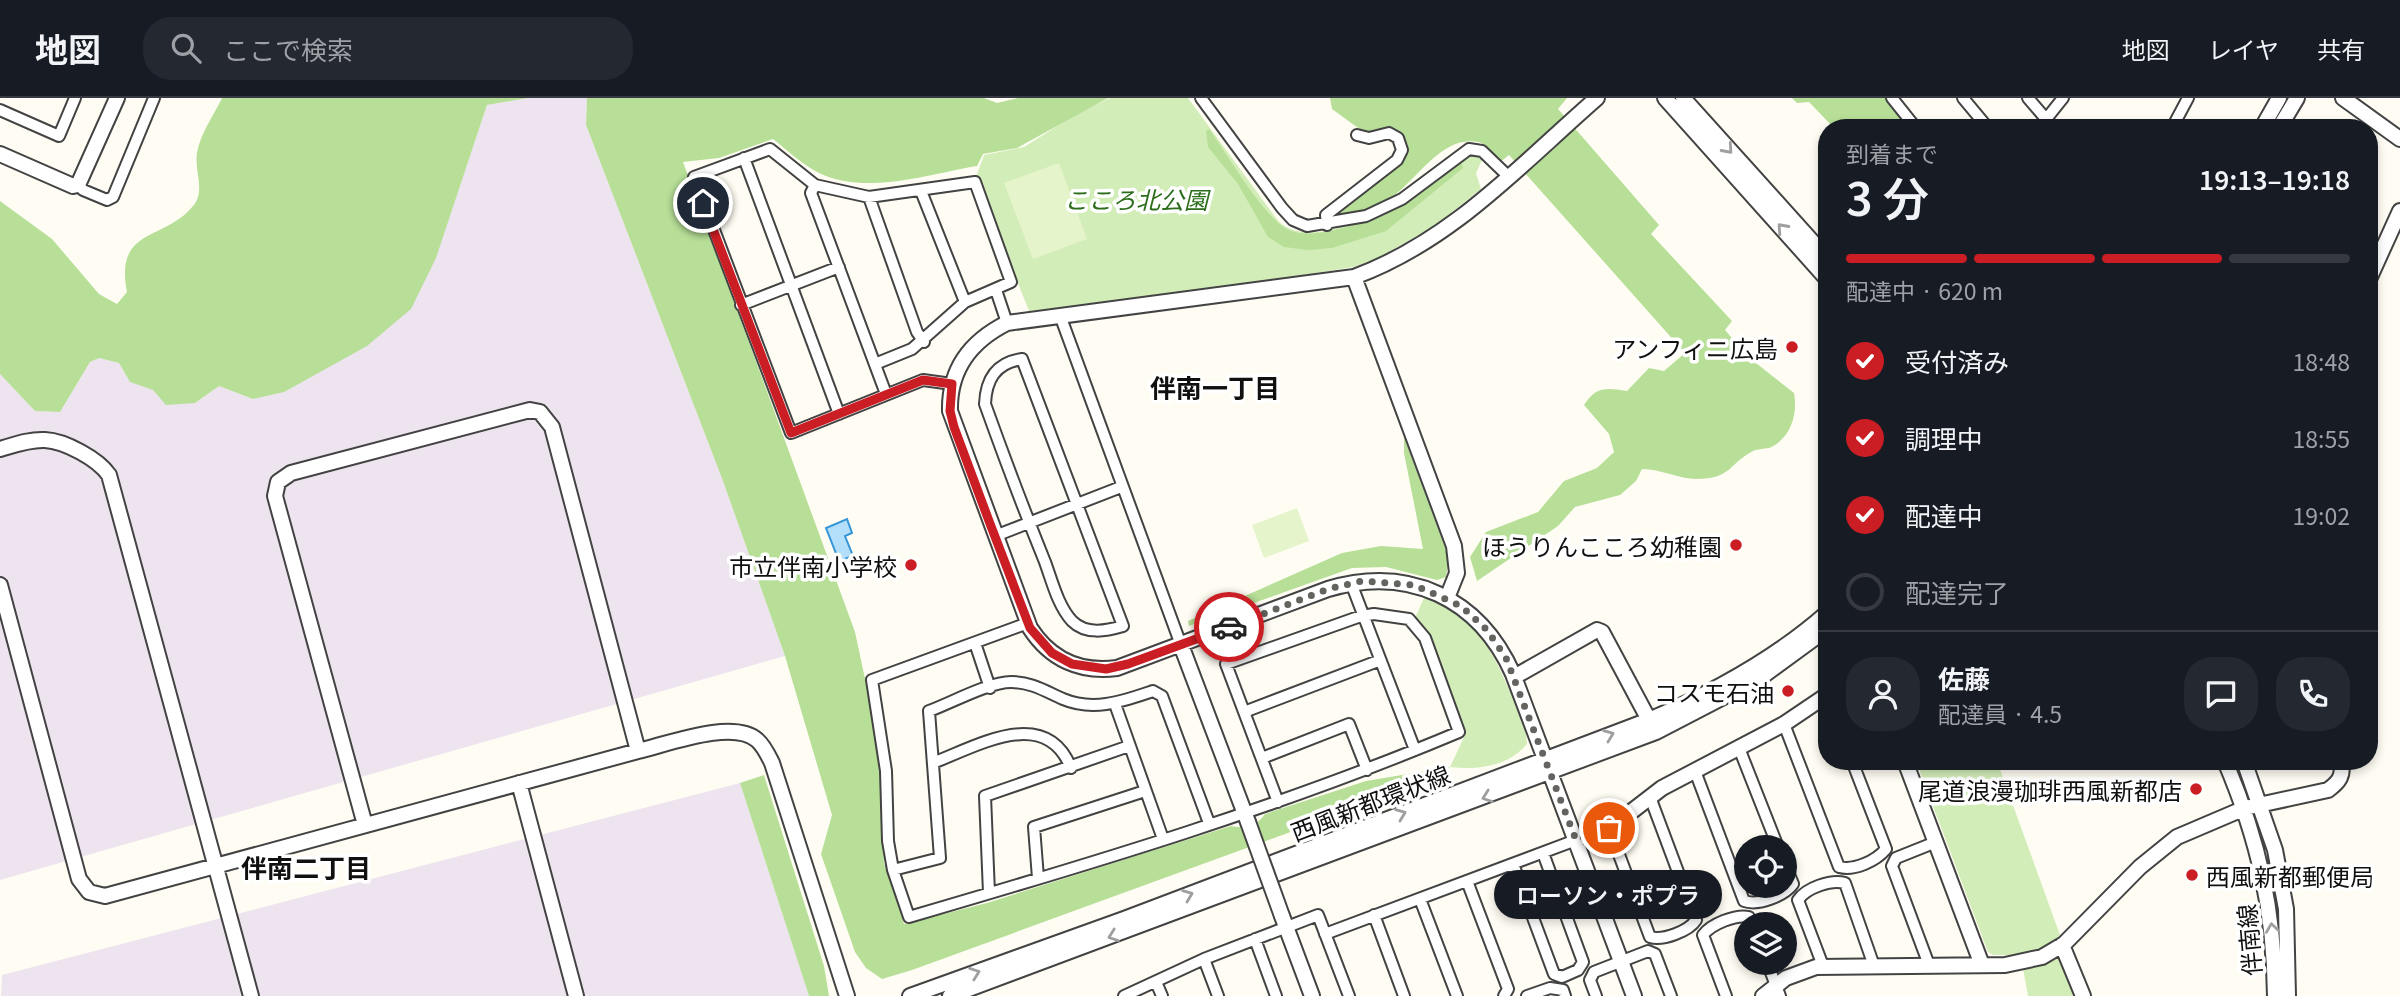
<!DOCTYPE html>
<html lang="ja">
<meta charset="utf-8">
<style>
:root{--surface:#171b24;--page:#242831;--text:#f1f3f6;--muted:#9ea1a6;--line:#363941;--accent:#cb1d24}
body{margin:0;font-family:Georgia,"Noto Sans JP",serif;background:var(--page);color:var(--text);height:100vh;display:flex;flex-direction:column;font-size:26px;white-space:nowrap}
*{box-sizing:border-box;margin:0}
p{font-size:23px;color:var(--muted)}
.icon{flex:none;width:38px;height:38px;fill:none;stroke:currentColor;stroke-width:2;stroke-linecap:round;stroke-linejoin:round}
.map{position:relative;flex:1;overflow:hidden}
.details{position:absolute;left:1818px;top:21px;width:560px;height:651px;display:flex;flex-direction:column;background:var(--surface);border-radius:28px;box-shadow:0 4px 10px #0003}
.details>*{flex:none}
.buttons{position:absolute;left:1734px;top:737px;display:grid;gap:14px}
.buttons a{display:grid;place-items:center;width:63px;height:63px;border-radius:50%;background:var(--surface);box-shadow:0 4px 10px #0003;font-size:35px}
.pin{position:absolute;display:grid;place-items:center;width:60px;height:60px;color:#fff;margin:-30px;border:4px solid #fff;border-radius:50%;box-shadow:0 2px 7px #0007}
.courier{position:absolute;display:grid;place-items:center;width:70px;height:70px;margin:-35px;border:5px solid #cb1d24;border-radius:50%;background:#fff;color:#222;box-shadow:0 2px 9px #0007}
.bubble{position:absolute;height:49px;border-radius:24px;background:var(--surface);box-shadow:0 4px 10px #0003;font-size:23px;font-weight:600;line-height:49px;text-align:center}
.overview em{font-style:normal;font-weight:600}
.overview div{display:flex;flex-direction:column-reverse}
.overview{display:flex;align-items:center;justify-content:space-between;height:119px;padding:0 28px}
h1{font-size:46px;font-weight:600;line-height:52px}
.bar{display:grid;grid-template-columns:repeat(4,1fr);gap:10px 7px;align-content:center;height:84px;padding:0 28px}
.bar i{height:9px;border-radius:5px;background:var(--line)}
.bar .active{background:var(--accent)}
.bar p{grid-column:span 4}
.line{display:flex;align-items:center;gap:18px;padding:0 28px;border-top:2px solid var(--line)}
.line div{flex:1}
.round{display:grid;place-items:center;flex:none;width:74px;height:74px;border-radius:28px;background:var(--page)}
ol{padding:0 28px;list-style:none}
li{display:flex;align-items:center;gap:21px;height:77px}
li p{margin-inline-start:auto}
li .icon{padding:7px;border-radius:50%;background:var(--accent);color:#fff;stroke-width:4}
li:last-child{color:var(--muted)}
li i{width:38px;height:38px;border:4px solid var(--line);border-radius:50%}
header{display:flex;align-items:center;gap:42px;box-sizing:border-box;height:98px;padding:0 35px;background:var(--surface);border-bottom:2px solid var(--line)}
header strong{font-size:33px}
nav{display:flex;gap:38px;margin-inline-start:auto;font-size:24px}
.search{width:490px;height:63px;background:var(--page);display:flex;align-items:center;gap:18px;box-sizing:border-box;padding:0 24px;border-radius:28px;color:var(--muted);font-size:26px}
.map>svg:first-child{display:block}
.industrial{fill:#eee4ef}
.green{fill:#d3edb9}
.forest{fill:#b7df97}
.pitch{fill:#e5f4cb}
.water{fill:#b3dffa;stroke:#3595d7;stroke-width:2}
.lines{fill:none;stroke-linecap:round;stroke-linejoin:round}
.minor-casing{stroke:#434343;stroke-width:14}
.tertiary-casing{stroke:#434343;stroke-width:18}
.minor{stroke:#fff;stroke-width:10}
.tertiary{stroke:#fff;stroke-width:14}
.tertiary-bridge-casing{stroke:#434343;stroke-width:18;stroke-linecap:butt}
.tertiary-bridge{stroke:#fff;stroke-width:14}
.oneway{stroke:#9f9f9f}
.done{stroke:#64635f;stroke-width:7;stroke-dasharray:0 12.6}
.route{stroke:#cb1d24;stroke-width:9}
.poi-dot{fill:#cb1d24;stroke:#fff;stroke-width:2.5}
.labels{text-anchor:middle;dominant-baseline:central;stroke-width:7;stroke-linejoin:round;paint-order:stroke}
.park-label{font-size:24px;font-style:italic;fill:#2b6d1a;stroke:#fff}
.poi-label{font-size:24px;fill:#101010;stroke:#fff;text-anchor:end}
.street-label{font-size:24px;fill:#101010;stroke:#fff}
.neighbourhood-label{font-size:26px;font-weight:bold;fill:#101010;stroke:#fff}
</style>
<header>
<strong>地図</strong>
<div class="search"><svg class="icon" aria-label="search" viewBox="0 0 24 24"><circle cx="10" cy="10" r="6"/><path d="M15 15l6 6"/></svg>ここで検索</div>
<nav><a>地図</a><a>レイヤ</a><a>共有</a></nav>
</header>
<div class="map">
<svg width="2400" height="898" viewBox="0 0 2400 898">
<rect width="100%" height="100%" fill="#fffdf3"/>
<path class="industrial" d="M 528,0 L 587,0 L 586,27 L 723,383 L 785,558 L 0,782 L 0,276 L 35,313 L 60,314 L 90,264 L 99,260 L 119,265 L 130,284 L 195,305 L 219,288 L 253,301 L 436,159 L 487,7 Z
M 740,685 L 809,898 L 1,898 L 2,877 Z"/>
<path class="green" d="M 1110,0 L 1188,0 L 1279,124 C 1326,163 1429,81 1469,54 L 1484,58 L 1476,75 L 1481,91 L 1435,128 L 1373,163 L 1353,169 L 1231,189 L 1029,213 L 976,79 L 984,57 L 1024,49 L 1075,17 Z
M 1424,500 C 1482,507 1509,590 1526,636 L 1527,646 C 1507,669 1478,672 1450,669 L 1465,637 L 1427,536 L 1414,522 Z
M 1916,663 L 1997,663 L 2060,837 C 2042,858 2019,857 1993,857 L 1988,854 Z
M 2062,847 L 2083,898 L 2028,898 L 2022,865 Z"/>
<path class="forest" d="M 222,0 L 528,0 L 487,7 L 436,160 L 411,211 L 367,248 L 284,294 L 253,301 L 219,288 L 195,305 L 166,307 L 153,292 L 130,284 L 119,265 L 99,260 L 90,264 L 60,314 L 35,313 L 0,276 L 0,103 L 52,141 L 99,196 L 117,206 L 127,194 C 114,129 165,143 193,108 C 206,93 194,73 197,55 C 200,36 214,17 222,0 Z
M 587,0 L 984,0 L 997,5 L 1018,0 L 1108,0 L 1017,50 L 983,56 L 977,68 C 929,76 868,97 821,76 C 803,67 788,53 773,41 L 719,60 L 683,64 L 855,534 L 870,604 L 880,675 L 884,765 L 904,826 L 987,805 L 1231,728 C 1243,731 1258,727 1265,716 L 1366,683 L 1450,669 L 1439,680 L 912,872 L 882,881 L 866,870 L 855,854 L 821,756 L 832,717 L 785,558 L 723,383 L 586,27 Z
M 1330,0 L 1567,0 L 1558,11 L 1659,127 L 1651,136 L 1732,223 L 1725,232 L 1747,258 L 1794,295 C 1798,316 1791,341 1769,350 C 1764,351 1757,351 1753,353 C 1728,366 1732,381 1696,381 C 1679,381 1661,371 1642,371 L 1636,383 L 1620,397 L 1575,409 L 1558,428 L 1477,483 L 1470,459 L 1486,434 L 1538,414 L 1564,383 L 1597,370 L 1614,354 L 1609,336 L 1584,307 C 1596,288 1606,290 1627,293 L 1649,270 L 1664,273 L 1685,255 L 1509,57 L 1500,64 L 1482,45 C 1446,34 1421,76 1396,96 C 1382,107 1357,117 1339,119 L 1336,115 L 1344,107 L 1401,66 L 1409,54 C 1405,25 1389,27 1365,35 L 1332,11 Z
M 1792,0 L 1888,0 L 1914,30 L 1834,30 L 1809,4 L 1797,5 Z
M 1209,31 C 1228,57 1259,112 1285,130 C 1304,143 1349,130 1369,121 C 1400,107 1430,81 1460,62 L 1463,70 L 1386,133 L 1332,150 L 1308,152 L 1284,149 L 1268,139 L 1238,86 L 1208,49 L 1206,33 Z
M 1404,339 L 1449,460 L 1446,479 L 1437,482 L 1386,469 L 1352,470 L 1189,528 L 1188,523 L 1342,455 L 1381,448 L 1423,451 L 1404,355 Z
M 764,677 L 824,868 L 829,898 L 809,898 L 740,685 Z"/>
<path class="pitch" d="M 1059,65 L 1087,141 L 1033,161 L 1004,85 Z
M 1297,410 L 1309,443 L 1264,460 L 1252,427 Z"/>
<path class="water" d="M 847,421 L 852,435 L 845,438 L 853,458 L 839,463 L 826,430 Z"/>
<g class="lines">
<g class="minor-casing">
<path id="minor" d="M 1201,0 L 1282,110 L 1293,122 L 1307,128 L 1366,118 L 1402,101 L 1469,51 L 1482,53 L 1508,78
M 1892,0 L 1916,30
M 1963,0 L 1988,30
M 2028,0 L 2046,21
M 0,12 L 59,38 L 75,0
M 2039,30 L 2063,0
M 2172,30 L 2188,0
M 744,60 L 839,316
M 78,87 L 83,92 L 107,102 L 113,99 L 154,0
M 815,87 L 811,95 L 886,296
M 921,93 L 965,204
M 869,99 L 917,234 L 924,244
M 1327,127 L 1326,117 L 1397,62 L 1402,52 L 1398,40 L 1389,35 L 1369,40 L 1357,37
M 996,192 L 1007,225
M 741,207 L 839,169
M 1061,220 L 1181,547
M 1022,261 L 1123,528 C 1106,533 1086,537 1072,523 C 1058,508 1052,483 1045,464 C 1024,412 1004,359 985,306 C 986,282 995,265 1022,261 Z
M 875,266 L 912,251 L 965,204 L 1011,184 L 975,84 L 869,99 L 815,87 L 770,51 L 694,79 L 791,335 L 923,282 L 952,286
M 995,438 L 1121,389
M 1351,485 L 1415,652
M 1028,525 L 872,582 L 886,673 L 888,743 L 893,772 L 909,819 C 1094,765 1281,709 1459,634 L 1425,540 L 1409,521 L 1374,516 L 1361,518 L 1226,566 L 1278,704
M 975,545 L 990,590
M 1115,606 L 1163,741
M 1244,614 L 1378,563
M 1784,626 L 1839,769 C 1854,773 1876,763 1886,751 L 1852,663
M 1739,650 L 1778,749
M 1262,660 L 1349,626 L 1367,672
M 935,664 C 977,648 1046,607 1071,670
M 1695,673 L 1744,803 C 1758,808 1784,798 1793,786 L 1785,767
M 1609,730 L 1650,839 C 1663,843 1689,833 1696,822 L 1650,699
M 1513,766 L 1554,876 L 1562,879 L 1578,872 L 1583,864 L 1543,755
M 893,772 L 940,760 L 929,613 C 951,605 989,584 1011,584 C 1031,584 1045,593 1063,601 C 1094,614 1123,603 1153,593 L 1162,598 L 1209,725
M 1038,780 L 1034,729 L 1145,693
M 1467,783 L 1508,891 L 1504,898
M 989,795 L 985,698 L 1129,648
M 1420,801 L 1457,898
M 1374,817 L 1404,898
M 1325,836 L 1576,742
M 1255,841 L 1276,898
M 1204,861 L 1218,898
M 1767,864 L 1780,898
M 1929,867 L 1892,768 L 1896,760 L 1936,744
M 1823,868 L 1798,802 C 1806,790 1831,781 1845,785 L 1874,868
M 1156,884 L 1162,898
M 1124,898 L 1204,861 L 1318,817 L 1349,898
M 1527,898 L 1550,890 L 1563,892 L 1565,898
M 1596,898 L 1590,882 L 1594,874 L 1648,853 L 1655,856 L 1671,898
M 1726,898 L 1703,837 C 1711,826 1736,816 1749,819 L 1752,826"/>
</g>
<g class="tertiary-casing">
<path id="tertiary" d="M 1597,0 C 1519,68 1452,143 1354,179 L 1007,225 C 971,243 949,271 950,313 L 1030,530 C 1050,561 1080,575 1117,570 L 1328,491 C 1409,467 1479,500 1513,576 L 1634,898
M 1665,0 L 1827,181
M 1683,0 L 1827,160
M 2343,0 L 2400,41
M 2262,30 L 2279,0
M 2279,30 L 2297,0
M 0,56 L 73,88 L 78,87 L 117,0
M 1354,179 L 1454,448 L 1457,475 L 1447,500
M 2370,179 L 2400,113
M 0,351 C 14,347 30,341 45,342 C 65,343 98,361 109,377 L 251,898
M 0,487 L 79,781 L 89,794 L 105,798 L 638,653 C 668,646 733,621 757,642 C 764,648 768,657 772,665 L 847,898
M 1181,547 L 1248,724
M 1514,579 L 1597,532 L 1602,534 L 1649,622
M 1905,663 L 1982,867
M 2225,663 C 2259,743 2274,812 2275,898
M 2244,663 L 2275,752 L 2286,811 L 2288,898
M 519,685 L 576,898
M 365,727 L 275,398 L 278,384 L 291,375 L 530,312 L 540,314 L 552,329 L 638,653
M 1576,742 L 1614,727 L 1662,690 L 1784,626 L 1827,597
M 1282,818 L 1312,898
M 2062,847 L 2083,898
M 910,898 L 1124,821 L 1649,622 C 1712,595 1776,560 1827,515
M 950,898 L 1656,634 L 1760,580 L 1827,531
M 1763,898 L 1786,880 L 1816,869 L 2005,867 L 2042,859 L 2064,846 L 2140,769 L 2177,739 L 2245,710 L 2328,692 C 2339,684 2344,678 2341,663"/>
</g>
<use href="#minor" class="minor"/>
<use href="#tertiary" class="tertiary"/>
<g class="tertiary-bridge-casing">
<path id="tertiary-bridge" d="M 1248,724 L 1282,818"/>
</g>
<use href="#tertiary-bridge" class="tertiary-bridge"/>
</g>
<defs><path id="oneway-chevron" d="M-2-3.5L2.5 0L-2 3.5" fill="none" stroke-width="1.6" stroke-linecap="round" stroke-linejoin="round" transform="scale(1.75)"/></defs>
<g class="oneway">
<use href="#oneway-chevron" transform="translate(1728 51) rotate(48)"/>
<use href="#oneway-chevron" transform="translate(1782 130) rotate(-132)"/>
<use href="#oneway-chevron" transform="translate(1609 637) rotate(-21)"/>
<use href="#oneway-chevron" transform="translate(1487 699) rotate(160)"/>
<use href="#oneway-chevron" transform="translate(1401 716) rotate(-21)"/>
<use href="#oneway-chevron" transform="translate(1188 797) rotate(-21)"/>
<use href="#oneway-chevron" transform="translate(2272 830) rotate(-98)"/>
<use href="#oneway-chevron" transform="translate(1113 838) rotate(160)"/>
<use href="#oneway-chevron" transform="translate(975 875) rotate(-20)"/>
</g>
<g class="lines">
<path class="done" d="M 1229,529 L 1328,491 L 1362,483 L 1414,487 L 1461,508 L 1487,532 L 1506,560 L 1576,742 L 1609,730"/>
<path class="route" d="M 703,105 L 791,335 L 923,282 L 952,286 L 950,313 L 954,329 L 989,423 L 1030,530 L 1052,555 L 1072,566 L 1106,571 L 1128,566 L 1229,529"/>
</g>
<g class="poi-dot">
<circle cx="1792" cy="249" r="7"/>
<circle cx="1736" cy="447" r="7"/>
<circle cx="911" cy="467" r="7"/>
<circle cx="1788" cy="593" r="7"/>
<circle cx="2196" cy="691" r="7"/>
<circle cx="2192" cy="777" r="7"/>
</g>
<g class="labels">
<g class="park-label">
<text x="1136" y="100">こころ北公園</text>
</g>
<g class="poi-label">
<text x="1778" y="249">アンフィニ広島</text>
<text x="1722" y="447">ほうりんこころ幼稚園</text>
<text x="897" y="467">市立伴南小学校</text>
<text x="1774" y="593">コスモ石油</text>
<text x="2182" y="691">尾道浪漫珈琲西風新都店</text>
<text x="2206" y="777" text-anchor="start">西風新都郵便局</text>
</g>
<g class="street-label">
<text transform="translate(1370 704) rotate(-21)">西風新都環状線</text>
<text transform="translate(2248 842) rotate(-95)">伴南線</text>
</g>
<g class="neighbourhood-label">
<text x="1215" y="288">伴南一丁目</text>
<text x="306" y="768">伴南二丁目</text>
</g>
</g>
</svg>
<div class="buttons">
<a><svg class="icon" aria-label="locate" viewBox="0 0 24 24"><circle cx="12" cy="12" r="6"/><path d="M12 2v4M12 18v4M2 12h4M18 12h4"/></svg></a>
<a><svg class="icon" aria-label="layers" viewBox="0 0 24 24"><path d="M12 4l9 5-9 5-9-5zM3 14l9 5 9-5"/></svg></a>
</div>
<div class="pin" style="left:1609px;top:730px;background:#ea580c"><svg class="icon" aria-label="bag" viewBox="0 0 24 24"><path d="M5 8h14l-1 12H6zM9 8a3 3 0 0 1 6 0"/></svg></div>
<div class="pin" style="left:703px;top:105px;background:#1f2937"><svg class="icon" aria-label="home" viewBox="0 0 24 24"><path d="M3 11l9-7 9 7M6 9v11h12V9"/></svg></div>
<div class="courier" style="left:1229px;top:529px"><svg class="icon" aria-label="car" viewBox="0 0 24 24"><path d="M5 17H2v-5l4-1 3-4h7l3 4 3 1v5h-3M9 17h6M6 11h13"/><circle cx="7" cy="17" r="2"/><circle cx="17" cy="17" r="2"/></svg></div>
<div class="bubble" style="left:1494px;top:772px;width:228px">ローソン・ポプラ</div>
<section class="details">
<div class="overview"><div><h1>3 分</h1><p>到着まで</p></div><em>19:13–19:18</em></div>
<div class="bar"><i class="active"></i><i class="active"></i><i class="active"></i><i></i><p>配達中 · 620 m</p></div>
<ol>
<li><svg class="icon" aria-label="check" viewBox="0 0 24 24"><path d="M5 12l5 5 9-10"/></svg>受付済み<p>18:48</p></li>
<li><svg class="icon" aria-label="check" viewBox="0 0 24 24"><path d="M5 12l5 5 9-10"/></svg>調理中<p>18:55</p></li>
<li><svg class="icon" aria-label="check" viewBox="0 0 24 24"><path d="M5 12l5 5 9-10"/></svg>配達中<p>19:02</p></li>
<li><i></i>配達完了</li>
</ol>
<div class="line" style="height:126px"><a class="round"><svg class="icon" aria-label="person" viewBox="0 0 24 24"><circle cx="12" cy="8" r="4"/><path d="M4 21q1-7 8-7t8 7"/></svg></a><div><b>佐藤</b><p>配達員 · 4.5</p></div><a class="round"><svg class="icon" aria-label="chat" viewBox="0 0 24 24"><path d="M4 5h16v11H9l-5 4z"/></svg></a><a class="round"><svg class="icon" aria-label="phone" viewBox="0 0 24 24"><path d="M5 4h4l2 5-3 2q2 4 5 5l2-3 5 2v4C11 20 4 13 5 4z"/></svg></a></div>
</section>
</div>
